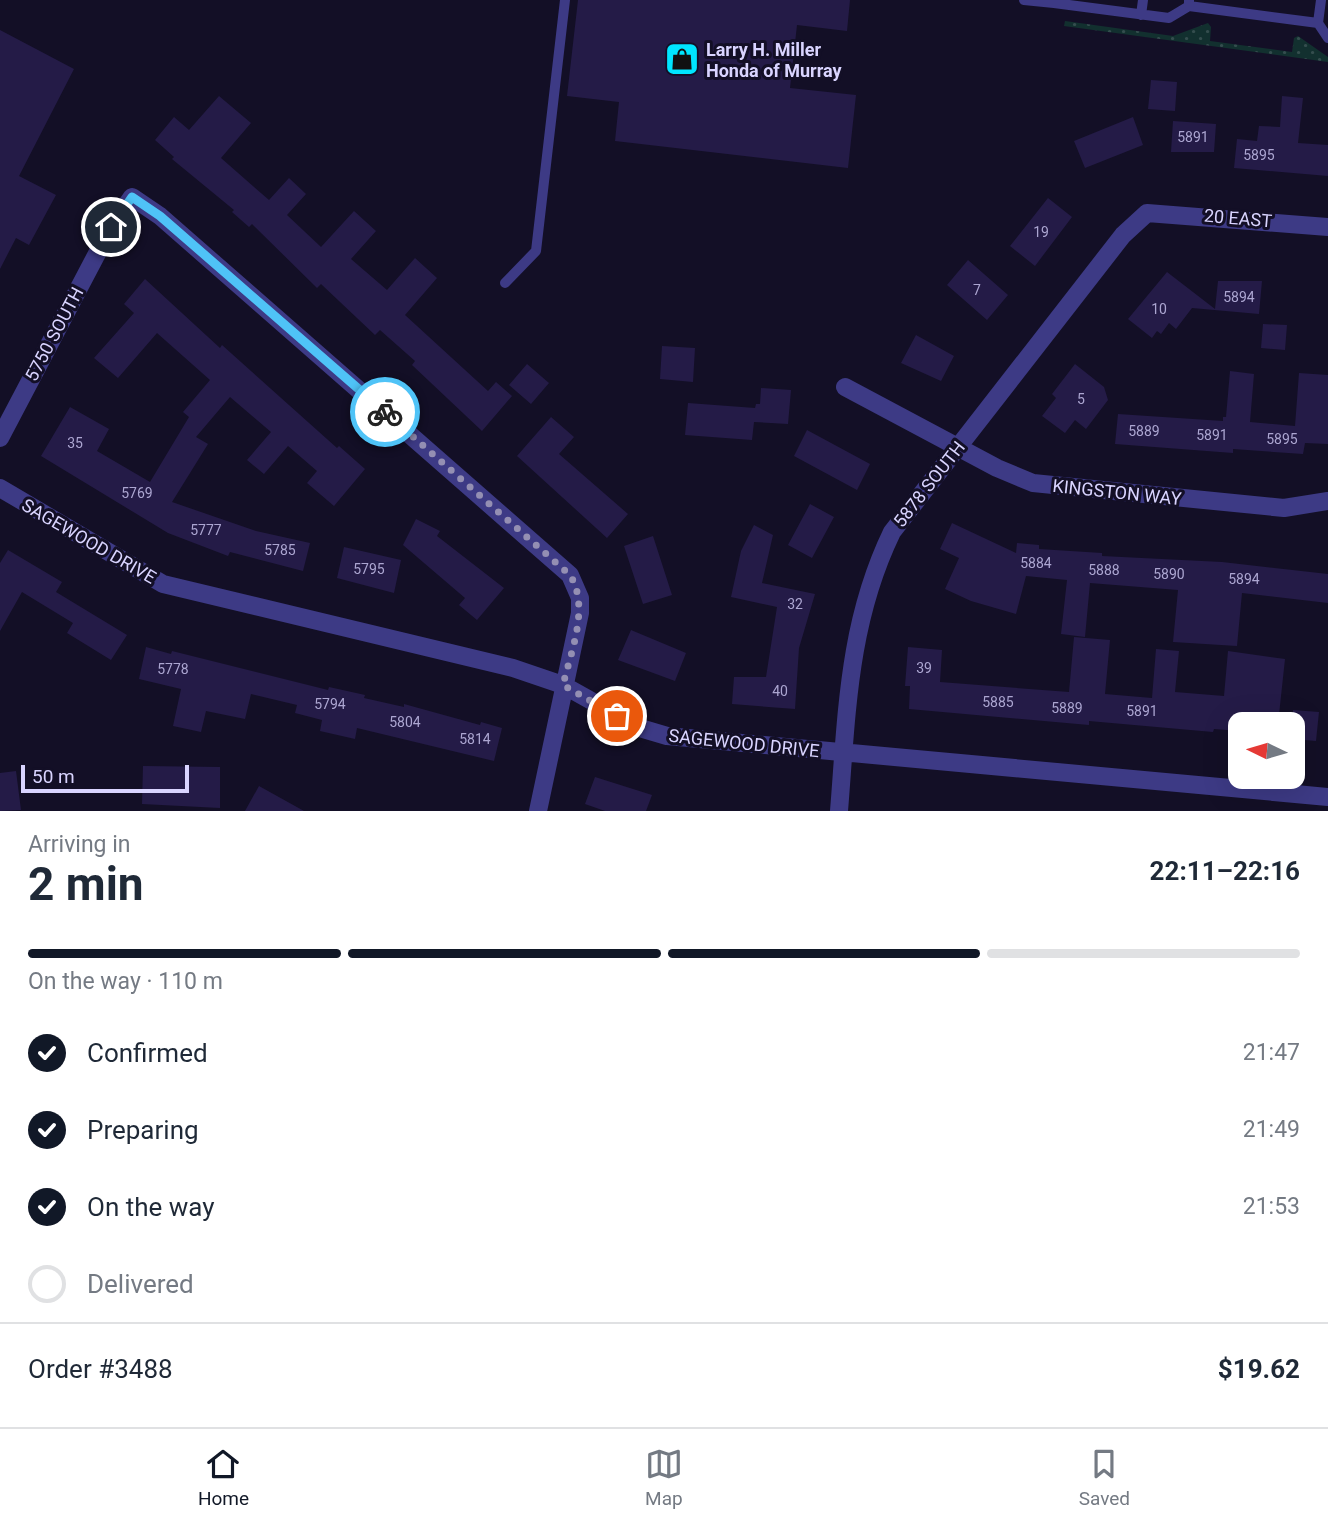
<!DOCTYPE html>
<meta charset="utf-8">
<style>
:root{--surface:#fff;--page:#f6f6f7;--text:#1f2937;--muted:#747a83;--line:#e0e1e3;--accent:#111827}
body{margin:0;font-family:Roboto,sans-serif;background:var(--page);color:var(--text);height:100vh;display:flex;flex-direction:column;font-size:26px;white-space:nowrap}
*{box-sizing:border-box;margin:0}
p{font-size:23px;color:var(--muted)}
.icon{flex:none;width:38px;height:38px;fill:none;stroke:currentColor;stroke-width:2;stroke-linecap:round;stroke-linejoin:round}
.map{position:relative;height:811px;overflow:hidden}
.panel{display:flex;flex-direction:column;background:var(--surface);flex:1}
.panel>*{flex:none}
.needle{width:46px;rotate:275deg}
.controls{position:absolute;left:1228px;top:712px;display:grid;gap:14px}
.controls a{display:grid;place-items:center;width:77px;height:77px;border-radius:14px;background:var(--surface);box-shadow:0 7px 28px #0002;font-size:35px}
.scale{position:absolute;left:21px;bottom:18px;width:168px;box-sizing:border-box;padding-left:7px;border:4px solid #d9d4ff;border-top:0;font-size:19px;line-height:24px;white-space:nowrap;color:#d9d4ff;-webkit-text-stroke:5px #130f26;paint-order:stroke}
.pin{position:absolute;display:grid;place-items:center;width:60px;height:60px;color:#fff;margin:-30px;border:4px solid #fff;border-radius:50%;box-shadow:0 2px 7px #0007}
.courier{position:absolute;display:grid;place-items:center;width:70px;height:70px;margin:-35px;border:5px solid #4fc3f7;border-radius:50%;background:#fff;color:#222;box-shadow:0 2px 9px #0007}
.overview em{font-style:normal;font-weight:700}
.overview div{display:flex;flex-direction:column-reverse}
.overview{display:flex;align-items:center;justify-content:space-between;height:119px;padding:0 28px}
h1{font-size:46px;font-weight:700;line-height:52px}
.bar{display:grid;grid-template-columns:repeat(4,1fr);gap:10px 7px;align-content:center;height:84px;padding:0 28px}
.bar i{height:9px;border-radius:5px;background:var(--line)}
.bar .on{background:var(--accent)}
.bar p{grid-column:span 4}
.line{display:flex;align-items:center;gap:18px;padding:0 28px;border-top:2px solid var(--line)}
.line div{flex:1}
ol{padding:0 28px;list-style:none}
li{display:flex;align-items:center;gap:21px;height:77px}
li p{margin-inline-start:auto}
li .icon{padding:7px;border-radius:50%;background:var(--accent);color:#fff;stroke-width:4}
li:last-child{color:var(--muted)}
li i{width:38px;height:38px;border:4px solid var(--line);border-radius:50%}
.tab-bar{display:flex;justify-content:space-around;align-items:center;height:98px;border-top:2px solid var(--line);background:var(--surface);font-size:19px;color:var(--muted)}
.tab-bar a{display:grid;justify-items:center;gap:4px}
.tab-bar .on{color:var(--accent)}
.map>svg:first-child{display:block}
.grass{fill:url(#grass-dots)}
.building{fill:#241b47}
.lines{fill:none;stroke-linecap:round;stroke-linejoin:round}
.lane{stroke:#3d3a85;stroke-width:10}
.street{stroke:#3d3a85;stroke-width:18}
.done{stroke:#948fb3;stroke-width:7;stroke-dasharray:0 12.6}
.route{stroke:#4fc3f7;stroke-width:9}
.labels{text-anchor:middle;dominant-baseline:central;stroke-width:6;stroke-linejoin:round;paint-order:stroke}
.number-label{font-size:14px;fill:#aca6d1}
.poi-label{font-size:18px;font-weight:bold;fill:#d9d4ff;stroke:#130f26;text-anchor:start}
.street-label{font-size:18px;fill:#d9d4ff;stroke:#130f26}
</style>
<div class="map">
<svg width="1328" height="811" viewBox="0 0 1328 811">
<defs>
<pattern id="grass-dots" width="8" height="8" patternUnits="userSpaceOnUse" patternTransform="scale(1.75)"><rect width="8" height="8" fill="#12302f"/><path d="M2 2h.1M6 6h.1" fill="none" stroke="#344d4e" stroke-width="1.8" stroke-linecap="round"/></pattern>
</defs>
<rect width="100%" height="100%" fill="#130f26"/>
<path class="grass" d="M 1065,21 L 1173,36 L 1208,23 L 1211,27 L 1210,41 L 1292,52 L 1294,38 L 1298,36 L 1328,57 L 1328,62 L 1064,26 Z"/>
<path class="building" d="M 578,0 L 850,0 L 847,31 L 797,25 L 790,88 L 856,95 L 848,168 L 615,141 L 619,102 L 567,96 Z
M 0,30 L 74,69 L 19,176 L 56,195 L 29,245 L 16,238 L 0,269 Z
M 1151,80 L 1177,82 L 1175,111 L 1148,109 Z
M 219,96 L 251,123 L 221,158 L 269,200 L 289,178 L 306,194 L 287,215 L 321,247 L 354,211 L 376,231 L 351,259 L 387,290 L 415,258 L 437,278 L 405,315 L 488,391 L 496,382 L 512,396 L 482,431 L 412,365 L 415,361 L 380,330 L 375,335 L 321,284 L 317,288 L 252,224 L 249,227 L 232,212 L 234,210 L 172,159 L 174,157 L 155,140 L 174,117 L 189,130 Z
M 1282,96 L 1303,98 L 1298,143 L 1328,145 L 1328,176 L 1234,168 L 1237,139 L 1257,141 L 1259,126 L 1280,127 Z
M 1133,117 L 1143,145 L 1085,168 L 1074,141 Z
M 1173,121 L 1216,124 L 1214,152 L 1171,152 Z
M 1048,198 L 1072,217 L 1035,266 L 1010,246 Z
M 968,260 L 1008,295 L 987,320 L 947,285 Z
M 1167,272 L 1215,309 L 1218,281 L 1262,281 L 1259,314 L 1192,308 L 1176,329 L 1169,323 L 1161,334 L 1157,331 L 1152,338 L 1128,319 Z
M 145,279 L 220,348 L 222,345 L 337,448 L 339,446 L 365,469 L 334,506 L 307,483 L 317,471 L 288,446 L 264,474 L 247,460 L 271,432 L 230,397 L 196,437 L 208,444 L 172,502 L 256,531 L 310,543 L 303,571 L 230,552 L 228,556 L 168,533 L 41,456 L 70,407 L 109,429 L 97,451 L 150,482 L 189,417 L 183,412 L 210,380 L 157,333 L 118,378 L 94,358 L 134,313 L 124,304 Z
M 1263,324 L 1287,325 L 1285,350 L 1261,348 Z
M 916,335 L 954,356 L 941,381 L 901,363 Z
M 662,346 L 695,348 L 693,382 L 660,379 Z
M 527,364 L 549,383 L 531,404 L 509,385 Z
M 1075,364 L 1104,387 L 1108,400 L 1086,429 L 1075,420 L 1065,433 L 1042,416 L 1056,398 L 1052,394 Z
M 1230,371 L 1254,374 L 1250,422 L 1295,426 L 1299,373 L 1328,375 L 1328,444 L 1305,443 L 1303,454 L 1233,449 L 1233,453 L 1115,444 L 1118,414 L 1223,421 L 1223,417 L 1226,417 Z
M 761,388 L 791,390 L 788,424 L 754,422 L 752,440 L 685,435 L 688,403 L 755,408 L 756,404 L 760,404 Z
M 551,417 L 574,437 L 559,454 L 628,514 L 607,538 L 517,456 Z
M 807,430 L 870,464 L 857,490 L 794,456 Z
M 810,504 L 834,517 L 812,558 L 788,545 Z
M 416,519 L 440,531 L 437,536 L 504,588 L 477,620 L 459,605 L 465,598 L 403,545 Z
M 952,523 L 1016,553 L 1017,543 L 1039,545 L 1039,549 L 1102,553 L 1102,556 L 1222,562 L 1328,574 L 1328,603 L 1242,593 L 1237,646 L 1173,642 L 1178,590 L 1090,583 L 1085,637 L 1061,634 L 1067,580 L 1026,576 L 1016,614 L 971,601 L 945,589 L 959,558 L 940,549 Z
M 754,525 L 773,535 L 762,583 L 815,594 L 799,648 L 795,709 L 732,704 L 734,677 L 766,677 L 777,607 L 731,597 L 741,551 Z
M 653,536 L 672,595 L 643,604 L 624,546 Z
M 344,547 L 401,560 L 394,593 L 337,578 Z
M 8,550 L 62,582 L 56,592 L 127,635 L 111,660 L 67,633 L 73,623 L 22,592 L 0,631 L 0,563 Z
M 631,630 L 686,653 L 675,681 L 618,660 Z
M 1074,637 L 1110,640 L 1105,694 L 1152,698 L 1156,649 L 1179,651 L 1175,692 L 1224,696 L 1228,651 L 1285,659 L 1278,724 L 1239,724 L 1239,731 L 1214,729 L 1213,732 L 1089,721 L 1089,725 L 909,709 L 910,686 L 905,686 L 908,647 L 942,650 L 940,682 L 1069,692 Z
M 146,647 L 171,654 L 172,651 L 328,690 L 329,687 L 365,695 L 364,698 L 404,707 L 404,704 L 480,725 L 481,722 L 502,728 L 494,761 L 357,728 L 355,739 L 320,731 L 322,720 L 295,713 L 297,705 L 251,694 L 245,719 L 206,711 L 201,732 L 173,726 L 181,689 L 139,679 Z
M 1293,710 L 1319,712 L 1316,741 L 1293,739 Z
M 143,766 L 220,767 L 220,808 L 142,804 Z
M 16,771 L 21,810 L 0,811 L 0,773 Z
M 595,777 L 652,795 L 646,811 L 605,811 L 585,804 Z
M 259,786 L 304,811 L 245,811 Z"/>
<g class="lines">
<path class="lane" d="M 1024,0 L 1054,3
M 1055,0 L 1054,3 L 1169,18 L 1189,6
M 1189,0 L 1189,6 L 1318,23 L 1328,38
M 1141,15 L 1143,0
M 1318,23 L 1321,0
M 505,283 L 536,251 L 565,0"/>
<path class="street" d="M 845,387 L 997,468 L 1033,483 L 1284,508 L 1328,501
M 0,438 L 111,227 L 132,197 L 160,216 L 570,575 L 580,598 L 580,613 L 538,811
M 0,488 L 163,584 L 513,668 L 563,685 L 640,728 L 667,736 L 1328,797
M 839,811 C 847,712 848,623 892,532 L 1123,235 L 1147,213 L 1328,227"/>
</g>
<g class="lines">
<path class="done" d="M 385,412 L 570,575 C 590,607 571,651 563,685 L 617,716"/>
<path class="route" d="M 111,227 L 132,197 L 160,216 L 385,412"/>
</g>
<defs>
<g id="shop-square" transform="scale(1.75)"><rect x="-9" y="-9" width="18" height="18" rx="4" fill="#00e5ff" stroke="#130f26"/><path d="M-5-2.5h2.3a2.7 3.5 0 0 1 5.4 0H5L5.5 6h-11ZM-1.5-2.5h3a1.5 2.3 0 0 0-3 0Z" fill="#111"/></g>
</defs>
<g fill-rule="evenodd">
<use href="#shop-square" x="682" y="59"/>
</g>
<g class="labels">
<g class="number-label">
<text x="1193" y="137">5891</text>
<text x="1259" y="155">5895</text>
<text x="1041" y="232">19</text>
<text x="977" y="290">7</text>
<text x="1239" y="297">5894</text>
<text x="1159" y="309">10</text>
<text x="1081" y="399">5</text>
<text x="1144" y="431">5889</text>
<text x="1212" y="435">5891</text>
<text x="1282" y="439">5895</text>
<text x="75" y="443">35</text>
<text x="137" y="493">5769</text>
<text x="206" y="530">5777</text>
<text x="280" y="550">5785</text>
<text x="1036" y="563">5884</text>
<text x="369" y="569">5795</text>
<text x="1104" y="570">5888</text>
<text x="1169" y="574">5890</text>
<text x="1244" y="579">5894</text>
<text x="795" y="604">32</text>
<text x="924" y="668">39</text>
<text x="173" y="669">5778</text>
<text x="780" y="691">40</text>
<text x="998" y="702">5885</text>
<text x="330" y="704">5794</text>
<text x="1067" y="708">5889</text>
<text x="1142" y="711">5891</text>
<text x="405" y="722">5804</text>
<text x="475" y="739">5814</text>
</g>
<g class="poi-label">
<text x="706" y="49">Larry H. Miller<tspan x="706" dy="21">Honda of Murray</tspan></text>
</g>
<g class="street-label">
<text transform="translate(1238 218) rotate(5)">20 EAST</text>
<text transform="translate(54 334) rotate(-62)">5750 SOUTH</text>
<text transform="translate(929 484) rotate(-52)">5878 SOUTH</text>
<text transform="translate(1117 492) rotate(6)">KINGSTON WAY</text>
<text transform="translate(89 541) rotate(30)">SAGEWOOD DRIVE</text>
<text transform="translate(744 743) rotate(6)">SAGEWOOD DRIVE</text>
</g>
</g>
</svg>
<div class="controls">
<a><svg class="needle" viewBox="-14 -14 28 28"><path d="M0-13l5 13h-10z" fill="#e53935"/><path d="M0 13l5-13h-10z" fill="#747a83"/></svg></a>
</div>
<div class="scale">50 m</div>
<div class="pin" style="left:617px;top:716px;background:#ea580c"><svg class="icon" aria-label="bag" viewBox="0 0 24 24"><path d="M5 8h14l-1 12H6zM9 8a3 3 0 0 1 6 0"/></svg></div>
<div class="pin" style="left:111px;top:227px;background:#1f2937"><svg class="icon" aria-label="home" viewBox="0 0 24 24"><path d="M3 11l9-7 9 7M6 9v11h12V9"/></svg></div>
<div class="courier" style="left:385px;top:412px"><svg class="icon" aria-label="bike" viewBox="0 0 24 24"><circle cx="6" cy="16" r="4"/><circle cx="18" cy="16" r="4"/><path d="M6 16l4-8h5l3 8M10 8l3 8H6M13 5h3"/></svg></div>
</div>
<section class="panel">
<div class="overview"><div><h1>2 min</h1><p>Arriving in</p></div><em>22:11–22:16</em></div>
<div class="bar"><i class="on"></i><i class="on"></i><i class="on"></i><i></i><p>On the way · 110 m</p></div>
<ol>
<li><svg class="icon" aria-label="check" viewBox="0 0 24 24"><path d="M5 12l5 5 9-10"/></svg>Confirmed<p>21:47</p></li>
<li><svg class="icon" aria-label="check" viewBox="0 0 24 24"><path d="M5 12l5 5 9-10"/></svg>Preparing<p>21:49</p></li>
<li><svg class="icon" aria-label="check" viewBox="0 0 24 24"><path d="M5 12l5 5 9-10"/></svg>On the way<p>21:53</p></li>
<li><i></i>Delivered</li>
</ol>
<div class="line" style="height:91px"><div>Order #3488</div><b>$19.62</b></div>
</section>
<nav class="tab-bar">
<a class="on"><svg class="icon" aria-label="home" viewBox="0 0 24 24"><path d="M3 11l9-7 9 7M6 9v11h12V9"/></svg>Home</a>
<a><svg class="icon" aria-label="map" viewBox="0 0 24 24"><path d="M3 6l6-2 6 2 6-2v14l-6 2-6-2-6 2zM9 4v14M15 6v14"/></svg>Map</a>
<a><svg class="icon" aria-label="saved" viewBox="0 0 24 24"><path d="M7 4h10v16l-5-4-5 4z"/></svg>Saved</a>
</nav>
